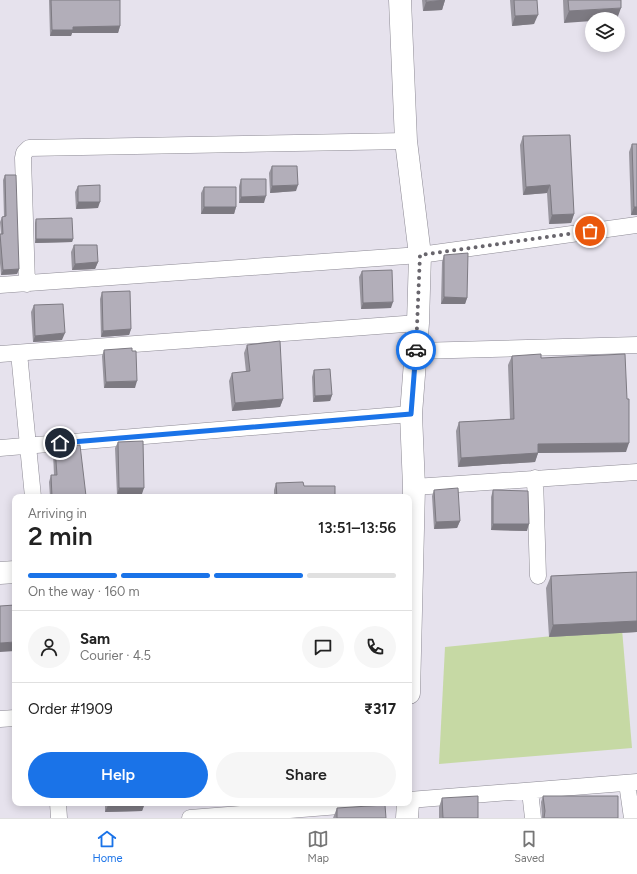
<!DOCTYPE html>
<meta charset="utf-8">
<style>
:root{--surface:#fff;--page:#f6f6f6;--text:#222;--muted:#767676;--line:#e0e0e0;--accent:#1a73e8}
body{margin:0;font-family:Figtree,sans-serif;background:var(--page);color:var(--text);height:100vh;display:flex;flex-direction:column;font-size:15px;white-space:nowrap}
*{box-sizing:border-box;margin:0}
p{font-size:13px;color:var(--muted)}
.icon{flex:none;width:22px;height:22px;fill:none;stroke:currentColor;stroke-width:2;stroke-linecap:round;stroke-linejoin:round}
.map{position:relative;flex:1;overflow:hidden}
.drawer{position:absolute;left:12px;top:494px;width:400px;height:312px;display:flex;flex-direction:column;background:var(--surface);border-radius:8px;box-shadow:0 2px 10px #0003}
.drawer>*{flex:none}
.tools{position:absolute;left:585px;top:12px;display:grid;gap:8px}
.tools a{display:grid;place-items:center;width:40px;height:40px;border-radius:50%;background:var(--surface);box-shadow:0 2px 10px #0003;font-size:20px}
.pin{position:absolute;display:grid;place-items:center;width:34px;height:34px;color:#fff;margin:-17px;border:2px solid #fff;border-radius:50%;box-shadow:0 1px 4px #0007}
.courier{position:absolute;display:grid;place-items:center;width:40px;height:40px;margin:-20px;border:3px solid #1a73e8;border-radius:50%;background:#fff;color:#222;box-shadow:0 1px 5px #0007}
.headline em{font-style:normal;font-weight:600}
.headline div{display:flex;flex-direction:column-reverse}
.headline{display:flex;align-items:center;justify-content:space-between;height:68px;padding:0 16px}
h1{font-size:26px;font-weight:600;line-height:30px}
.bar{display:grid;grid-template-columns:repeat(4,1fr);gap:6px 4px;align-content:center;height:48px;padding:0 16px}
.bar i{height:5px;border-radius:3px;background:var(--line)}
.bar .active{background:var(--accent)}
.bar p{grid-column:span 4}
.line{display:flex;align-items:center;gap:10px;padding:0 16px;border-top:1px solid var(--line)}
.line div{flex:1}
.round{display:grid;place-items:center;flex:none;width:42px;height:42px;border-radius:21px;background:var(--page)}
.cta{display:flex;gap:8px;margin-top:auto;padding:8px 16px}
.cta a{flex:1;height:46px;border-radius:24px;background:var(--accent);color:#fff;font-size:16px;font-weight:600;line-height:46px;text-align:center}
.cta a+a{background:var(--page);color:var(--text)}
.dock{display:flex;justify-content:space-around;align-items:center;height:56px;border-top:1px solid var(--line);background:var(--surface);font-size:11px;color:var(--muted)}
.dock a{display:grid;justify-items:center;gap:2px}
.dock .active{color:var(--accent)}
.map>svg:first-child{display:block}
.green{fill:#c6d9a4}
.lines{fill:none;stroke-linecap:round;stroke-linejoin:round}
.street-casing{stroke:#8d8a94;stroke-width:17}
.secondary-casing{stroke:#8d8a94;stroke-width:23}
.street{stroke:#fff;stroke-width:16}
.secondary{stroke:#fff;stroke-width:22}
.wall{fill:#99969f}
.shaded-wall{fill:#7d7a82}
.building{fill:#b2aeb9;stroke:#7d7a82}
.done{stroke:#68656c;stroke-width:4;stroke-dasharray:0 7.2}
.route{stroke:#1a73e8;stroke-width:5}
</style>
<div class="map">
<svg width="637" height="818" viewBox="0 0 637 818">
<rect width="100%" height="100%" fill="#e6e2ed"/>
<path class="green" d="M 622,629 L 632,748 L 439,764 L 445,647 Z"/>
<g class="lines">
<g class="street-casing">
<path id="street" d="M 27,284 L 23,158 L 24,153 L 29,148 L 406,141
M 0,285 L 420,255 L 637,225
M 416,351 L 637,345
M 19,353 L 33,497
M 0,354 L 418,323
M 0,448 L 411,414
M 535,478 L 538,576
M 414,487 L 637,472
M 0,719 L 15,718
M 627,783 L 632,818
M 530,791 L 533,818
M 409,800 L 637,782
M 58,803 L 59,818
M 190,818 L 377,803"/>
</g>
<g class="secondary-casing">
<path id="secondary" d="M 400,0 L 406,141 L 420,255 L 418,323 L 411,414 L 414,487 L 409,693
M 0,573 L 15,572
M 407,818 L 408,803"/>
</g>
<use href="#street" class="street"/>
<use href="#secondary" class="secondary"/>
</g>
<path class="wall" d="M 49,0 L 120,0 L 120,26 L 118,33 L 72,33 L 71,36 L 50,36 Z
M 422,0 L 445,0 L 442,10 L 423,11 Z
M 510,0 L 537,0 L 534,24 L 512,26 Z
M 563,0 L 621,0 L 564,23 Z
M 523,136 L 574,214 L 571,223 L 549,224 L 547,193 L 523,195 L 520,145 Z
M 632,144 L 637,144 L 637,215 L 631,215 L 629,152 Z
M 272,166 L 296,191 L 270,193 L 269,173 Z
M 5,175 L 19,269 L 17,274 L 1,275 L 0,263 L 0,234 L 1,234 L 0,222 L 2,217 L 4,217 L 3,180 Z
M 241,179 L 264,203 L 239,203 L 239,186 Z
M 78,186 L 98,208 L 76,209 L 75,192 Z
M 204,187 L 236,207 L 234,214 L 201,214 L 201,193 Z
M 36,219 L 73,239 L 72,242 L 35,243 L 35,223 Z
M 74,245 L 98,262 L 95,269 L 72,270 L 71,252 Z
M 444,255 L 467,298 L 465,304 L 441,304 L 442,262 Z
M 362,271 L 391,308 L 361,309 L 359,277 Z
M 102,292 L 131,329 L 129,335 L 101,337 L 100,299 Z
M 34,305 L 62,340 L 33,342 L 31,312 Z
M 247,345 L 283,399 L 280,407 L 232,411 L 229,381 L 232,373 L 246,372 L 244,353 Z
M 104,350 L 135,388 L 104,388 L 102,356 Z
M 512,356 L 541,358 L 626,452 L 538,453 L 535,462 L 458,467 L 456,431 L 459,422 L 510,419 L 508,365 Z
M 314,370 L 332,395 L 330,401 L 313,402 L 312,377 Z
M 118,442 L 142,494 L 117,495 L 115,448 Z
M 55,447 L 86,496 L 85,497 L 50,497 L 49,482 L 51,475 L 54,475 L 53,453 Z
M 276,483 L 304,486 L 339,497 L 274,497 L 274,490 Z
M 434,490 L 460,521 L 457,528 L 434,529 L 432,496 Z
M 493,490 L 527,531 L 491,530 L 491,497 Z
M 637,572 L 637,632 L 549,637 L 546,588 L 551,576 Z
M 543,796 L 618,818 L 542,818 L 541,802 Z
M 442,798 L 478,818 L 439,818 L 439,807 Z
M 105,803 L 145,803 L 142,811 L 105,812 Z
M 337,808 L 386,818 L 333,818 Z"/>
<path class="shaded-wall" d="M 445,0 L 442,10 L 423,11 L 426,2 Z
M 621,8 L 617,19 L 592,19 L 592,21 L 564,23 L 569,11 Z
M 538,15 L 534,24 L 512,26 L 515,16 Z
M 120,26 L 118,33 L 72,33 L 71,36 L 50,36 L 52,30 L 73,27 Z
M 298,185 L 296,191 L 270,193 L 272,186 Z
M 550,185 L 547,193 L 523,195 L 526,187 Z
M 266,196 L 264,203 L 239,203 L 241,197 Z
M 78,202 L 100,202 L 98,208 L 76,209 Z
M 204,207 L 236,207 L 234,214 L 201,214 Z
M 634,207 L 637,207 L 637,215 L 631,215 Z
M 574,214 L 571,223 L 549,224 L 552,215 Z
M 36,239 L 73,239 L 72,242 L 35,243 Z
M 98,262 L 95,269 L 72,270 L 75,264 Z
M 19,269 L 17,274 L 1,275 L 3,270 Z
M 444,297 L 467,298 L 465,304 L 441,304 Z
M 393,302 L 391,308 L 361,309 L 363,303 Z
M 131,329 L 129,335 L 101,337 L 103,331 Z
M 65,333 L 62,340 L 33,342 L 35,336 Z
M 137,381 L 135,388 L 104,388 L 106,382 Z
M 332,395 L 330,401 L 313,402 L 315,396 Z
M 283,399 L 280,407 L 232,411 L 235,403 Z
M 629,443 L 626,452 L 538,453 L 535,462 L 458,467 L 461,458 L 538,444 Z
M 119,488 L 144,488 L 142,494 L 117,495 Z
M 460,521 L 457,528 L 434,529 L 436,522 Z
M 493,524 L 529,524 L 527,531 L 491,530 Z
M 637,621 L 637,632 L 549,637 L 553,625 Z
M 15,642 L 15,651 L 0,652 L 0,643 Z
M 109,803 L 145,803 L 142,811 L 105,812 Z
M 175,803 L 200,803 L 200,805 L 174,806 Z"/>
<path class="building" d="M 51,0 L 120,0 L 120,26 L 73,27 L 73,30 L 52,30 Z
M 426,0 L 445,0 L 426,2 Z
M 514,0 L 537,0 L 538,15 L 515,16 Z
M 568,0 L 621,0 L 621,8 L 569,11 Z
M 570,135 L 574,214 L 552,215 L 550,185 L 526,187 L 523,136 Z
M 632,144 L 637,144 L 637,207 L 634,207 Z
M 272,166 L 297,166 L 298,185 L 272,186 Z
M 5,175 L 16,175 L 19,269 L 3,270 L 0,234 L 3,234 L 2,217 L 6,216 Z
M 241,179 L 266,179 L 266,196 L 241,197 Z
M 100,185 L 100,202 L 78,202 L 78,186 Z
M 204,187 L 236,187 L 236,207 L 204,207 Z
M 72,218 L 73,239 L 36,239 L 36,219 Z
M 74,245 L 97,245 L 98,262 L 75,264 Z
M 468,253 L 467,298 L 444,297 L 444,255 Z
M 392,270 L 393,302 L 363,303 L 362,271 Z
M 130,291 L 131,329 L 103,331 L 102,292 Z
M 63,304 L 65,333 L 35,336 L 34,305 Z
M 280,341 L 283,399 L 235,403 L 232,373 L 250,371 L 247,345 Z
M 132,348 L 132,351 L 136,351 L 137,381 L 106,382 L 104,350 Z
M 541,354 L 541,358 L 625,354 L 627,399 L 629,399 L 629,443 L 538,444 L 538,453 L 461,458 L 459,422 L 514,419 L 512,356 Z
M 330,369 L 332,395 L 315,396 L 314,370 Z
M 143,441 L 144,488 L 119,488 L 118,442 Z
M 80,445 L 86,496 L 69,497 L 52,497 L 51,475 L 57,475 L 55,447 Z
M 303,482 L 304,486 L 335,486 L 335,496 L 339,496 L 339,497 L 277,497 L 276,483 Z
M 458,488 L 460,521 L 436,522 L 434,490 Z
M 493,490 L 528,491 L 529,524 L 493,524 Z
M 637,572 L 637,621 L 553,625 L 551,576 Z
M 15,605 L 15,642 L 0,643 L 0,606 Z
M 478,796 L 478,818 L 443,818 L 442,798 Z
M 543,796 L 618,796 L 618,818 L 544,818 L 545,811 Z
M 385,805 L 386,818 L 337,818 L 337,808 Z"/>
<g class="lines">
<path class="done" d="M 416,350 L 420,255 L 590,231"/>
<path class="route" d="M 60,443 L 411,414 L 416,350"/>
</g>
</svg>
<div class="tools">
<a><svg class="icon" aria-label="layers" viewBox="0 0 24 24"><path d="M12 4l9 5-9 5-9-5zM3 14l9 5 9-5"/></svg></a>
</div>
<div class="pin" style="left:590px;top:231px;background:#ea580c"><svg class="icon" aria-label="bag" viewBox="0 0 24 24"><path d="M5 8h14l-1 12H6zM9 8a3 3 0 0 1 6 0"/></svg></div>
<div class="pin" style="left:60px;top:443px;background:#1f2937"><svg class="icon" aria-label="home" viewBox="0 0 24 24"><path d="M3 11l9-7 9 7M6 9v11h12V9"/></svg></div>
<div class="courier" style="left:416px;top:350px"><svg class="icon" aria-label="car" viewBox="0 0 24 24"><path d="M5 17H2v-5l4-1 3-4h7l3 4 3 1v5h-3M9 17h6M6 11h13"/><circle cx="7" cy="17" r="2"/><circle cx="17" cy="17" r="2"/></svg></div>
<section class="drawer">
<div class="headline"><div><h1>2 min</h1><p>Arriving in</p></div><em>13:51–13:56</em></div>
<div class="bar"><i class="active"></i><i class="active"></i><i class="active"></i><i></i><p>On the way · 160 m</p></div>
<div class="line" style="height:72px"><a class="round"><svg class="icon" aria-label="person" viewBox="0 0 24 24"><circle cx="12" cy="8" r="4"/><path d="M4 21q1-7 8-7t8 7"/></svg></a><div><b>Sam</b><p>Courier · 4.5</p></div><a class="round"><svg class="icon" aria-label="chat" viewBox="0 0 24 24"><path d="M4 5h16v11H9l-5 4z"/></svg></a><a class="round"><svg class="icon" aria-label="phone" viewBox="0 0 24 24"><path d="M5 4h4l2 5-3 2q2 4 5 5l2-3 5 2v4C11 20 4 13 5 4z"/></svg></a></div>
<div class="line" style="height:52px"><div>Order #1909</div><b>₹317</b></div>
<div class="cta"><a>Help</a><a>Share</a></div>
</section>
</div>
<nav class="dock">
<a class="active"><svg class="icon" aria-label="home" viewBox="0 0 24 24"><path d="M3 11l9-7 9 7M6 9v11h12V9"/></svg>Home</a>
<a><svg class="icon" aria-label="map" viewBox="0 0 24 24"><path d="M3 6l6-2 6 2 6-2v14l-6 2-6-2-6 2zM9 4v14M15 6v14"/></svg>Map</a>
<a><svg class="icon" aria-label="saved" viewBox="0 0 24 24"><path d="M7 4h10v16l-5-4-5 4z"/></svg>Saved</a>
</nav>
